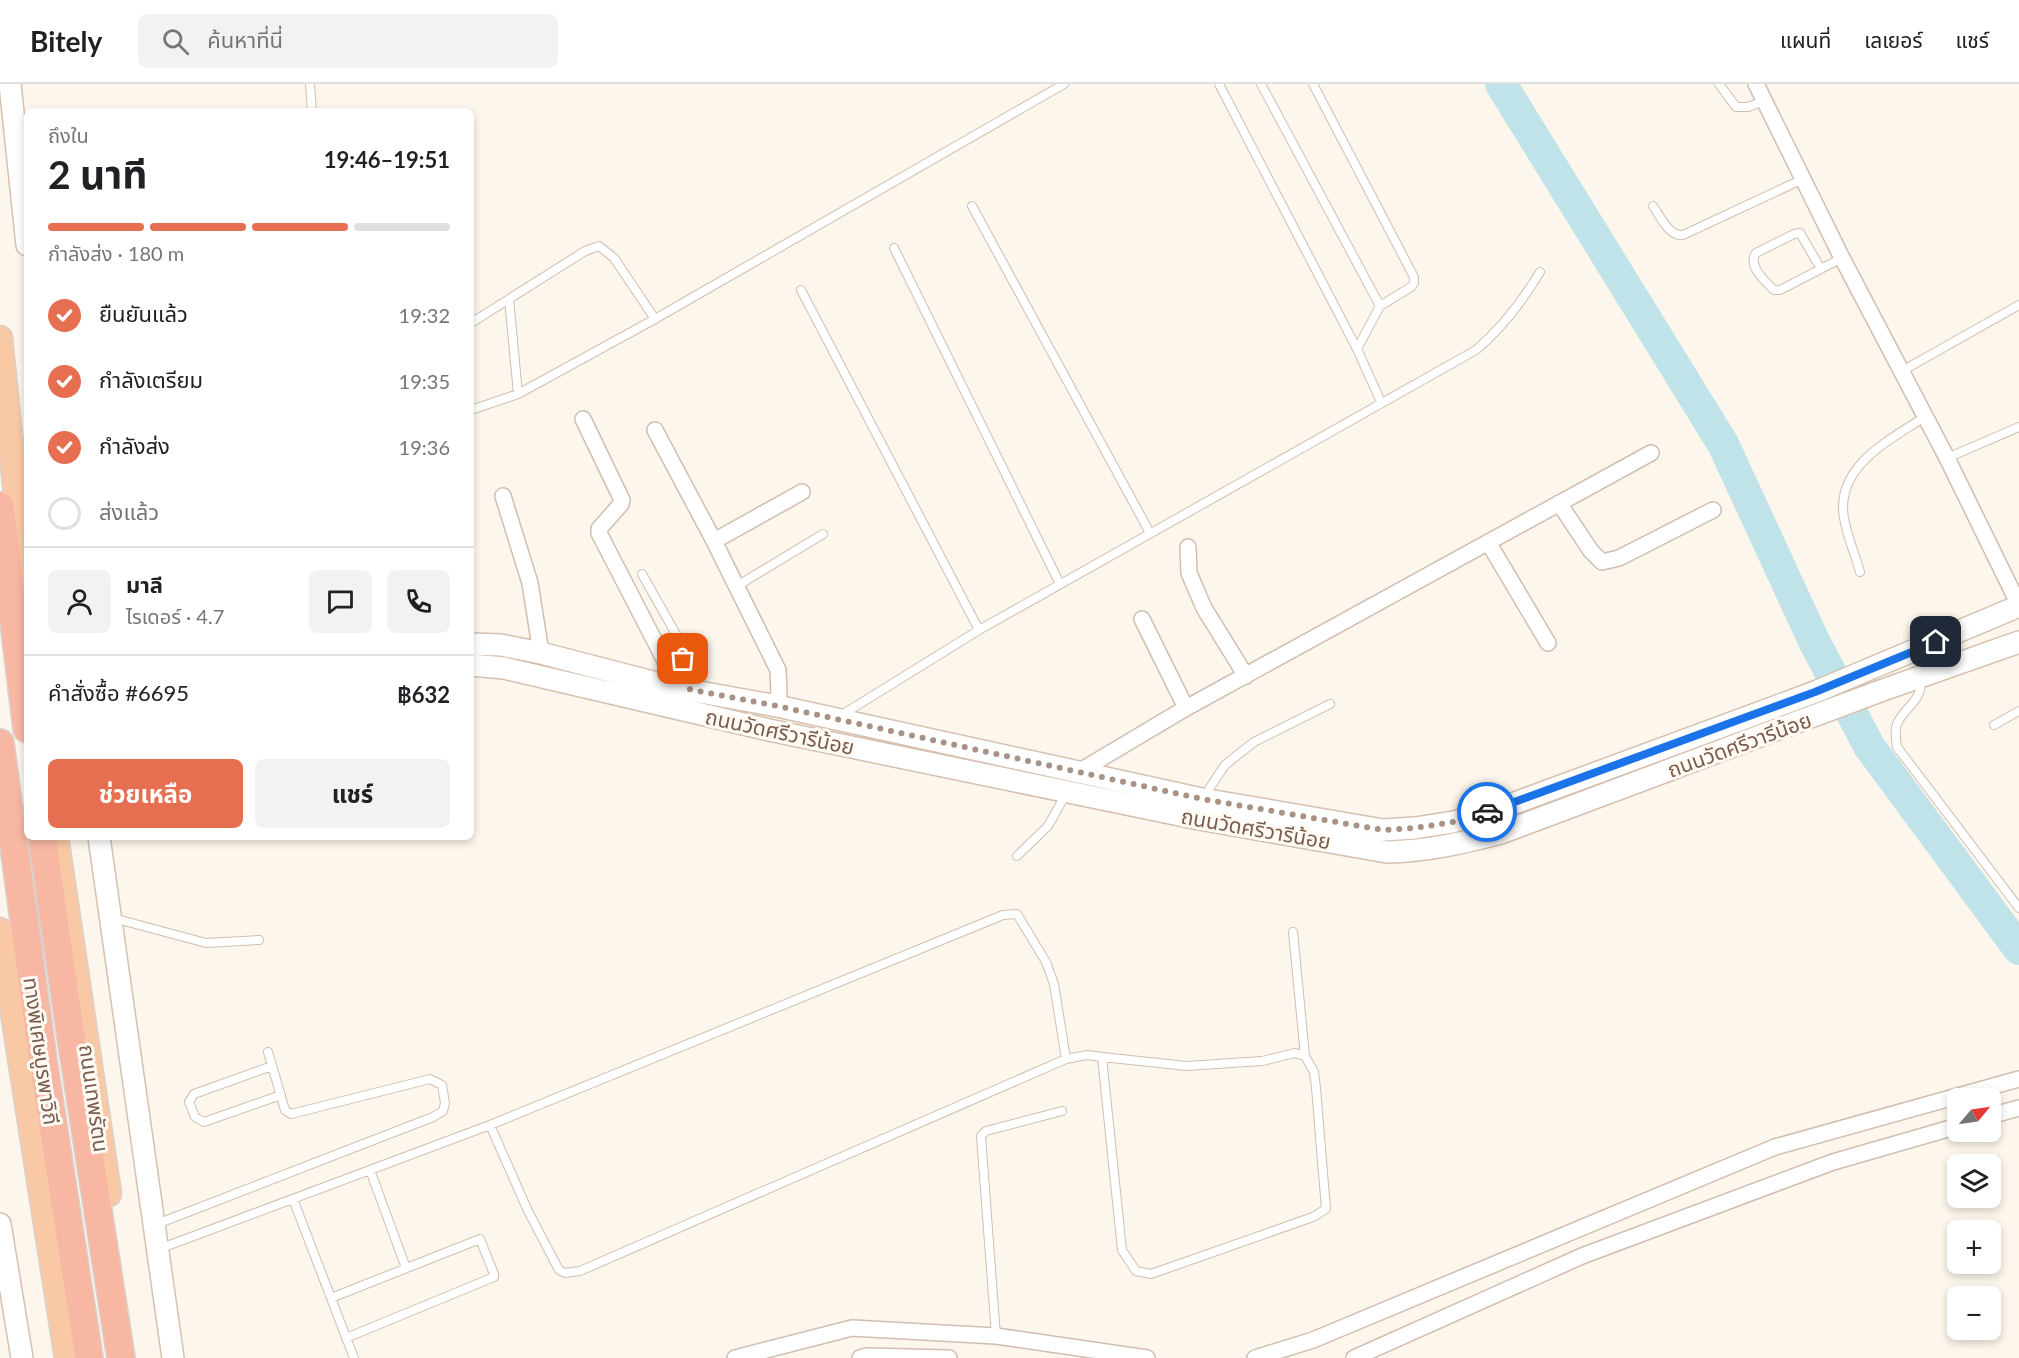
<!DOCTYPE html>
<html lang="th">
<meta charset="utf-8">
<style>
:root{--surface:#fff;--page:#f2f2f2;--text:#202124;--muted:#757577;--line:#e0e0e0;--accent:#e76f51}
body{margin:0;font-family:Lato,"Noto Sans Thai",sans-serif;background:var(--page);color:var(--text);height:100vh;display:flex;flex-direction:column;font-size:22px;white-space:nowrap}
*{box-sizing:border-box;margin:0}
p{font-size:20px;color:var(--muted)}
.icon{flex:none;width:33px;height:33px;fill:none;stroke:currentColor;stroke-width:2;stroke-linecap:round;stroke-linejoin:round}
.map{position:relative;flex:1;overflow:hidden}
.drawer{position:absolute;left:24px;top:24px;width:450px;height:732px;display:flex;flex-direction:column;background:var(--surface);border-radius:9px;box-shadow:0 3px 9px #0003}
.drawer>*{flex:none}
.needle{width:39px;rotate:61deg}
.fabs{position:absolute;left:1947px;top:1004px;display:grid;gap:12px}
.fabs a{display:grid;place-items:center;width:54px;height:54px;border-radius:9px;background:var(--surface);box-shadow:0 3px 9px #0003;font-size:30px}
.pin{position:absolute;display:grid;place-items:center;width:51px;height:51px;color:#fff;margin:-26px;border-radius:12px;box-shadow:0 3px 9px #0006}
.courier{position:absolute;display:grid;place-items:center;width:60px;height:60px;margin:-30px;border:4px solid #1a73e8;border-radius:50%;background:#fff;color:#222;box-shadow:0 2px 8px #0007}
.headline em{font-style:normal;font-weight:700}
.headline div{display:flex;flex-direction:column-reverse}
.headline{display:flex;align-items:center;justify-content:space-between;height:102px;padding:0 24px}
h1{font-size:39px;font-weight:700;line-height:45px}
.bar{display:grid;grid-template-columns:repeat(4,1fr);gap:9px 6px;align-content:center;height:72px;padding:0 24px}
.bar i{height:8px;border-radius:4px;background:var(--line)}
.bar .selected{background:var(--accent)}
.bar p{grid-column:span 4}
.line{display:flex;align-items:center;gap:15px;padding:0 24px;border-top:2px solid var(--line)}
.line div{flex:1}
.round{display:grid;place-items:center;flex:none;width:63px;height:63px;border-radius:9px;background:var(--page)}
ol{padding:0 24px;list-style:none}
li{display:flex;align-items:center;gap:18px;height:66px}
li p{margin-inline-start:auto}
li .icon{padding:6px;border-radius:50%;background:var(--accent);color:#fff;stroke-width:4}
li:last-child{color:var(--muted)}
li i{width:33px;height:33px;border:3px solid var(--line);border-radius:50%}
.button{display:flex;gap:12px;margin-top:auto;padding:12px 24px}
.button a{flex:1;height:69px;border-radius:9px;background:var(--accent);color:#fff;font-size:24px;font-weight:700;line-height:69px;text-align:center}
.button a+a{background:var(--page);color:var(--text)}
header{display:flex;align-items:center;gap:36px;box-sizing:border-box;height:84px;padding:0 30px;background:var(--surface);border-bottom:2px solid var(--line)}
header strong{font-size:28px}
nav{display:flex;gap:33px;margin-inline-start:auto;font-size:21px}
.search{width:420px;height:54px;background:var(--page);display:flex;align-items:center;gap:15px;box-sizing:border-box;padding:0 21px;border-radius:9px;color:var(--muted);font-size:22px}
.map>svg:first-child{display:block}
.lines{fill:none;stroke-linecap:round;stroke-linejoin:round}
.river{stroke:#bfe3e8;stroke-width:32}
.service-casing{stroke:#d1beb0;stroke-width:10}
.minor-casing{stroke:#d1beb0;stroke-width:18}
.secondary-casing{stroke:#d6c0b0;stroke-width:24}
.trunk-casing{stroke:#dad1cd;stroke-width:27}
.motorway-casing{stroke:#dad1cd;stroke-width:30}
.service{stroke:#fff;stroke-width:8}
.minor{stroke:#fff;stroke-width:15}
.secondary{stroke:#fff;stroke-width:21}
.trunk{stroke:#f9c8a4;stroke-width:24}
.motorway{stroke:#f7b7a3;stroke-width:27}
.done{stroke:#a89285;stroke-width:6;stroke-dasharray:0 10.8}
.route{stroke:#1a73e8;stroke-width:8}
.labels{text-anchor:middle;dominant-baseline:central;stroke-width:6;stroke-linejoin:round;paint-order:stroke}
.street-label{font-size:21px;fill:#7a5c4d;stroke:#fffaf3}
</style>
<header>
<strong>Bitely</strong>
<div class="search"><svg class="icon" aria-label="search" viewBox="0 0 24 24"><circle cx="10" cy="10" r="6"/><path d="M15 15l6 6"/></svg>ค้นหาที่นี่</div>
<nav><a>แผนที่</a><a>เลเยอร์</a><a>แชร์</a></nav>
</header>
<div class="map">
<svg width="2019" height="1274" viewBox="0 0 2019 1274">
<rect width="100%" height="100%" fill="#fdf6ec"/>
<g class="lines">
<path class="river" d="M 1501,0 L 1723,360 L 1814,557 L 1869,662 L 2019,865"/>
<g class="service-casing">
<path id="service" d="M 310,0 L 312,27
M 1219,0 L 1357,265 L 1380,222 L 1411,203 L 1414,199 L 1414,193 L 1313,0
M 1261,0 L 1380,222
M 1719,0 L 1736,23 L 1748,23 L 1764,17
M 972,122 L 1150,449
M 1653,122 C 1660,132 1669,153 1683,151 L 1803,95
M 894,164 L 1060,500
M 1821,185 L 1800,149 L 1794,150 L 1756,169 C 1747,182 1765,197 1774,206 L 1780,206 L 1842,174
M 801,206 L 979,546
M 509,215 L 518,310
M 471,239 L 585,167 L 599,162 L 614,174 L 655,235
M 1357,265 L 1381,318
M 1902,287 L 2019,221
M 471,326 L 518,310 L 655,235 L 1064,0
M 1947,374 L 2019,343
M 1860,488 C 1855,470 1847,452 1844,434 C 1835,382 1890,356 1926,332
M 642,490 L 677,552 L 688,604
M 737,502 L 823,450
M 1921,596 C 1922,617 1906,622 1898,638 C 1894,645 1896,655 1897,663 L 2019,824
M 840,632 L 979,546 L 1476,266 C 1503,243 1522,218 1540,188
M 1994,641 L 2019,627
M 1203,714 L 1225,681 L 1254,658 L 1330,620
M 1017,772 L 1048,742 L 1066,710
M 113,834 L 206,859 L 259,856
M 1293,848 L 1305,972 L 1314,988 L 1316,1004 L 1326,1125 L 1313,1133 L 1151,1190 L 1136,1187 L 1122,1166 L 1102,973 L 1187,982 L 1262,977 L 1295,969 L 1305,972
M 272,982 L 194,1010 L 189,1018 L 195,1033 L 204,1038 L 281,1011
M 490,1041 L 528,1127 L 559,1186 L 565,1189 L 580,1187 L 1066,975 L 1087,971 L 1102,973
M 370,1086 L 406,1184
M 293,1115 L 354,1274
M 157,1140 L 433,1033 L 443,1027 L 445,1019 L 442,1001 L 430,995 L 291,1030 L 285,1026 L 268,968
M 159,1165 L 490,1041 L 1003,831 L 1017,830 L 1046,878 L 1054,900 L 1066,975
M 331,1214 L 480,1155 L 494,1190 L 494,1193 L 346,1254
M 996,1252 L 981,1052 L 986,1047 L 1062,1027"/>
</g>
<g class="minor-casing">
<path id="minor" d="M 1756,0 L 1842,174 L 1947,374 L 2019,521
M 583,335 L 622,416 L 621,420 L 599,445 L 599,449 L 665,577 L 671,591 L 672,603
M 655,346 L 714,457 L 778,586 L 779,609 L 777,622
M 503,412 L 530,499 L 541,569
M 1559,419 L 1591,467 L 1602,478 L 1619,474 L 1713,426
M 714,457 L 802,408
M 1488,458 L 1548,559
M 1188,463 L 1189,489 L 1204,524 L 1246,592
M 1142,535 L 1186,624
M 1080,687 L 1186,624 L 1651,369
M 1990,1032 L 2019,1024
M 735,1274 L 852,1244 L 996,1252 L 1147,1274
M 860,1274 L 867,1272 L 949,1274
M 1255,1274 L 1313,1256 L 1775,1063 L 2019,995
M 1354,1274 L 1582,1172 L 1833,1078 L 1958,1042"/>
</g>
<g class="secondary-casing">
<path id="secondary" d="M 10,0 L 27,161
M 471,560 L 501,561 L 541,569 L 672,603 L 777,622 L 1202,715 L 1383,746 L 1415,744 L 1453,738 L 1496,726 L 1815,608 L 2019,522
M 471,581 L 504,584 L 769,646 L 1199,735 L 1387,768 C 1427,767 1463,759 1501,749 L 1883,606 L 2019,558
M 99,753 L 173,1274
M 0,1140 L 22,1274"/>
</g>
<g class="trunk-casing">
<path id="trunk" d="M 0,254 L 27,518
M 56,753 L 109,1110
M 0,846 L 67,1274"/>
</g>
<g class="motorway-casing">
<path id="motorway" d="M 0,422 L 27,645
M 0,659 L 43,976 L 89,1274
M 42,753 L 72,960 L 121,1274"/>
</g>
<use href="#service" class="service"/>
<use href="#minor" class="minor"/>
<use href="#secondary" class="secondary"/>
<use href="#trunk" class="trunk"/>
<use href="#motorway" class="motorway"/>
</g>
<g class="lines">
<path class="done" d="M 683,575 L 688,605 L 777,622 L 1202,715 L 1383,746 L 1415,744 L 1453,738 L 1487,728"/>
<path class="route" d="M 1487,728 L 1815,608 L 1936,558"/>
</g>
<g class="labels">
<g class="street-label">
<text transform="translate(780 647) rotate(12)">ถนนวัดศรีวารีน้อย</text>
<text transform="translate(1739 660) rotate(-20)">ถนนวัดศรีวารีน้อย</text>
<text transform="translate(1256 744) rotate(10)">ถนนวัดศรีวารีน้อย</text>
<text transform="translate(42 967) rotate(82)">ทางพิเศษบูรพาวิถี</text>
<text transform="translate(95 1014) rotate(82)">ถนนเทพรัตน</text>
</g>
</g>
</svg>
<div class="fabs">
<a><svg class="needle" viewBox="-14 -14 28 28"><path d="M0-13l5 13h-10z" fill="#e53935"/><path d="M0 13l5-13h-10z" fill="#757577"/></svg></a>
<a><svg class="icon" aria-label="layers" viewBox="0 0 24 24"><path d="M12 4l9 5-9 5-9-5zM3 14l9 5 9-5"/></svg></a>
<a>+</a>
<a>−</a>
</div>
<div class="pin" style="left:683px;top:575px;background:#ea580c"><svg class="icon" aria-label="bag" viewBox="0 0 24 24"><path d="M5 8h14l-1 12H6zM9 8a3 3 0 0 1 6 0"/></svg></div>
<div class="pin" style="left:1936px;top:558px;background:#1f2937"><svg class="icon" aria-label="home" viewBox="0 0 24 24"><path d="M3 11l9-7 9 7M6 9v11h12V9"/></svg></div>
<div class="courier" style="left:1487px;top:728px"><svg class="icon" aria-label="car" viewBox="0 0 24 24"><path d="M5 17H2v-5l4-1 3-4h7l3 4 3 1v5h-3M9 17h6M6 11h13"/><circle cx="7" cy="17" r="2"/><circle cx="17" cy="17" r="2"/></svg></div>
<section class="drawer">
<div class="headline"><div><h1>2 นาที</h1><p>ถึงใน</p></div><em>19:46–19:51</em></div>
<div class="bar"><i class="selected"></i><i class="selected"></i><i class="selected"></i><i></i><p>กำลังส่ง · 180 m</p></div>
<ol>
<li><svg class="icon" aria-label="check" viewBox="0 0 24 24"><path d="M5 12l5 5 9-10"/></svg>ยืนยันแล้ว<p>19:32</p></li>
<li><svg class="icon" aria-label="check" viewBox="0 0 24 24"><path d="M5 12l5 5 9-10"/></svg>กำลังเตรียม<p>19:35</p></li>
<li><svg class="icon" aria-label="check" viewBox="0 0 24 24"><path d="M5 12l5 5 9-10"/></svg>กำลังส่ง<p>19:36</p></li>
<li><i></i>ส่งแล้ว</li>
</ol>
<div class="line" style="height:108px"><a class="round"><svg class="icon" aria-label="person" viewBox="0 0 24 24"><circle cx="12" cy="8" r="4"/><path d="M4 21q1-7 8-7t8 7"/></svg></a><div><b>มาลี</b><p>ไรเดอร์ · 4.7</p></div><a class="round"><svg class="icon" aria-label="chat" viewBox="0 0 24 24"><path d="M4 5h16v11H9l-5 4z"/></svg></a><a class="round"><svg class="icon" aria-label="phone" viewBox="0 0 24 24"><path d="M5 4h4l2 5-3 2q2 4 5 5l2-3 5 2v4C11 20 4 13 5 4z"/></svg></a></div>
<div class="line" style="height:78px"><div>คำสั่งซื้อ #6695</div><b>฿632</b></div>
<div class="button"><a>ช่วยเหลือ</a><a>แชร์</a></div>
</section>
</div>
